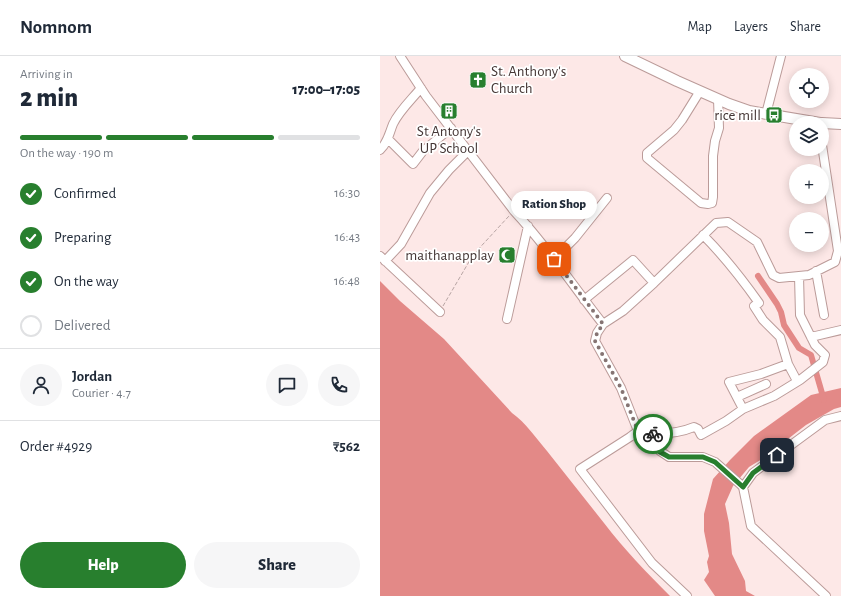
<!DOCTYPE html>
<meta charset="utf-8">
<style>
:root{--surface:#fff;--page:#f6f6f7;--text:#1f2937;--muted:#747a83;--line:#e0e1e3;--accent:#287f2e}
body{margin:0;font-family:"Alegreya Sans",sans-serif;background:var(--page);color:var(--text);height:100vh;display:flex;flex-direction:column;font-size:15px;white-space:nowrap}
*{box-sizing:border-box;margin:0}
p{font-size:13px;color:var(--muted)}
.icon{flex:none;width:22px;height:22px;fill:none;stroke:currentColor;stroke-width:2;stroke-linecap:round;stroke-linejoin:round}
.map{position:relative;flex:1;overflow:hidden}
.sheet{display:flex;flex-direction:column;background:var(--surface);width:380px}
.sheet>*{flex:none}
.fabs{position:absolute;left:409px;top:12px;display:grid;gap:8px}
.fabs a{display:grid;place-items:center;width:40px;height:40px;border-radius:50%;background:var(--surface);box-shadow:0 2px 10px #0003;font-size:20px}
.pin{position:absolute;display:grid;place-items:center;width:34px;height:34px;color:#fff;margin:-17px;border-radius:8px;box-shadow:0 2px 6px #0006}
.courier{position:absolute;display:grid;place-items:center;width:40px;height:40px;margin:-20px;border:3px solid #287f2e;border-radius:50%;background:#fff;color:#222;box-shadow:0 1px 5px #0007}
.bubble{position:absolute;height:28px;border-radius:14px;background:var(--surface);box-shadow:0 2px 10px #0003;font-size:13px;font-weight:800;line-height:28px;text-align:center}
.headline em{font-style:normal;font-weight:800}
.headline div{display:flex;flex-direction:column-reverse}
.headline{display:flex;align-items:center;justify-content:space-between;height:68px;padding:0 20px}
h1{font-size:26px;font-weight:800;line-height:30px}
.bar{display:grid;grid-template-columns:repeat(4,1fr);gap:6px 4px;align-content:center;height:48px;padding:0 20px}
.bar i{height:5px;border-radius:3px;background:var(--line)}
.bar .current{background:var(--accent)}
.bar p{grid-column:span 4}
.line{display:flex;align-items:center;gap:10px;padding:0 20px;border-top:1px solid var(--line)}
.line div{flex:1}
.round{display:grid;place-items:center;flex:none;width:42px;height:42px;border-radius:21px;background:var(--page)}
ol{padding:0 20px;list-style:none}
li{display:flex;align-items:center;gap:12px;height:44px}
li p{margin-inline-start:auto}
li .icon{padding:4px;border-radius:50%;background:var(--accent);color:#fff;stroke-width:4}
li:last-child{color:var(--muted)}
li i{width:22px;height:22px;border:2px solid var(--line);border-radius:50%}
.primary-button{display:flex;gap:8px;margin-top:auto;padding:8px 20px}
.primary-button a{flex:1;height:46px;border-radius:24px;background:var(--accent);color:#fff;font-size:16px;font-weight:800;line-height:46px;text-align:center}
.primary-button a+a{background:var(--page);color:var(--text)}
header{display:flex;align-items:center;gap:24px;box-sizing:border-box;height:56px;padding:0 20px;background:var(--surface);border-bottom:1px solid var(--line)}
header strong{font-size:19px}
nav{display:flex;gap:22px;margin-inline-start:auto;font-size:14px}
main{display:flex;flex:1;min-height:0}
.map>svg:first-child{display:block}
.water{fill:#e38987}
.lines{fill:none;stroke-linecap:round;stroke-linejoin:round}
.canal{stroke:#e38987;stroke-width:6}
.minor-casing{stroke:#bb9b99;stroke-width:10}
.major-casing{stroke:#bb9b99;stroke-width:12}
.path{stroke:#b7a4a3;stroke-width:1;stroke-dasharray:4 2;stroke-linecap:butt}
.minor{stroke:#fff;stroke-width:8}
.major{stroke:#fff;stroke-width:10}
.done{stroke:#857473;stroke-width:4;stroke-dasharray:0 7.2}
.route{stroke:#287f2e;stroke-width:5}
.labels{text-anchor:middle;dominant-baseline:central;stroke-width:3.5;stroke-linejoin:round;paint-order:stroke}
.poi-label{font-size:15px;fill:#443635;stroke:#fff;text-anchor:end}
</style>
<header>
<strong>Nomnom</strong>
<nav><a>Map</a><a>Layers</a><a>Share</a></nav>
</header>
<main>
<section class="sheet">
<div class="headline"><div><h1>2 min</h1><p>Arriving in</p></div><em>17:00–17:05</em></div>
<div class="bar"><i class="current"></i><i class="current"></i><i class="current"></i><i></i><p>On the way · 190 m</p></div>
<ol>
<li><svg class="icon" aria-label="check" viewBox="0 0 24 24"><path d="M5 12l5 5 9-10"/></svg>Confirmed<p>16:30</p></li>
<li><svg class="icon" aria-label="check" viewBox="0 0 24 24"><path d="M5 12l5 5 9-10"/></svg>Preparing<p>16:43</p></li>
<li><svg class="icon" aria-label="check" viewBox="0 0 24 24"><path d="M5 12l5 5 9-10"/></svg>On the way<p>16:48</p></li>
<li><i></i>Delivered</li>
</ol>
<div class="line" style="height:72px"><a class="round"><svg class="icon" aria-label="person" viewBox="0 0 24 24"><circle cx="12" cy="8" r="4"/><path d="M4 21q1-7 8-7t8 7"/></svg></a><div><b>Jordan</b><p>Courier · 4.7</p></div><a class="round"><svg class="icon" aria-label="chat" viewBox="0 0 24 24"><path d="M4 5h16v11H9l-5 4z"/></svg></a><a class="round"><svg class="icon" aria-label="phone" viewBox="0 0 24 24"><path d="M5 4h4l2 5-3 2q2 4 5 5l2-3 5 2v4C11 20 4 13 5 4z"/></svg></a></div>
<div class="line" style="height:52px"><div>Order #4929</div><b>₹562</b></div>
<div class="primary-button"><a>Help</a><a>Share</a></div>
</section>
<div class="map">
<svg width="461" height="540" viewBox="0 0 461 540">
<rect width="100%" height="100%" fill="#fde8e7"/>
<path class="water" d="M 0,225 L 20,245 L 64,283 L 132,357 C 146,367 156,382 167,395 C 186,419 205,443 224,467 C 244,493 267,517 290,540 L 0,540 Z
M 461,332 L 461,351 L 454,353 L 426,369 L 382,403 L 369,411 L 353,430 L 345,448 L 349,467 L 352,498 L 365,525 L 366,535 L 375,540 L 335,540 L 324,524 L 329,516 L 327,506 L 329,500 L 324,475 L 324,458 L 333,423 L 350,404 L 374,380 L 431,339 Z"/>
<g class="lines">
<path class="canal" d="M 378,220 L 397,248 L 401,256 L 404,269 L 419,292 L 431,299 L 444,344"/>
<g class="minor-casing">
<path id="minor" d="M 20,0 L 46,40 L 134,155 C 167,190 193,230 223,268 L 217,277 L 215,285 L 241,332 L 258,375 L 273,378 L 280,395 L 289,401 L 323,401 L 335,406 L 360,428 L 363,431 L 371,470 L 446,540
M 320,35 L 302,64 L 294,74 L 267,97 L 267,102 L 321,147 L 328,148 L 332,147 L 333,141 L 333,100 L 335,85 L 339,72 L 338,43
M 386,58 L 401,0
M 8,83 L 33,108 L 43,95 L 71,72
M 0,94 C 8,86 9,78 13,68 C 19,55 32,43 41,32
M 323,179 C 344,200 362,223 379,247 L 374,250 L 383,264 L 400,281 L 408,308
M 0,200 L 60,256
M 174,203 L 195,182 L 227,142
M 5,205 L 21,188 L 50,137 L 69,114 L 88,95
M 436,215 L 444,259
M 204,244 L 253,204 L 274,227
M 127,263 L 148,170
M 223,268 L 243,255 L 274,227 L 336,167 L 348,166 L 377,186 L 393,219 L 399,222 L 429,219 L 455,206 L 458,195 L 442,89 L 442,78
M 431,281 L 461,274
M 357,341 L 386,328
M 363,353 L 394,340 L 420,324
M 258,375 L 250,381 L 200,413 L 272,507 L 307,540
M 273,378 C 288,378 300,377 314,371 L 318,373 L 321,379 L 346,365 L 363,353 L 349,326 L 381,318 L 408,308 L 416,323 L 420,324 L 443,306 L 445,299 L 435,289 L 420,259 L 419,220
M 363,431 L 373,417 L 445,364 L 461,360"/>
</g>
<g class="major-casing">
<path id="major" d="M 245,0 L 297,25 L 349,48 L 369,55 L 440,67
M 442,67 L 461,68"/>
</g>
<path class="path" d="M 63,250 L 93,199 L 129,160"/>
<use href="#minor" class="minor"/>
<use href="#major" class="major"/>
</g>
<g class="lines">
<path class="done" d="M 174,203 L 223,268 L 217,277 L 215,285 L 241,332 L 258,375 L 273,378"/>
<path class="route" d="M 273,378 L 280,396 L 289,401 L 323,401 L 335,406 L 363,431 L 373,417 L 397,399"/>
</g>
<defs>
<g id="church-square" transform="scale(0.9)"><rect x="-9" y="-9" width="18" height="18" rx="4" fill="#287f2e" stroke="#fff"/><path d="M-1.2-6h2.4v3.5h3.3v2.4h-3.3V6h-2.4V-.1h-3.3v-2.4h3.3Z" fill="#fff"/></g>
<g id="building-square" transform="scale(0.9)"><rect x="-9" y="-9" width="18" height="18" rx="4" fill="#287f2e" stroke="#fff"/><path d="M-4-6H4V6H1V3H-1V6H-4ZM-2.5-4.3h1.7v1.8h-1.7ZM.8-4.3h1.7v1.8H.8ZM-2.5-1h1.7V.8h-1.7ZM.8-1h1.7V.8H.8Z" fill="#fff"/></g>
<g id="bus-square" transform="scale(0.9)"><rect x="-9" y="-9" width="18" height="18" rx="4" fill="#287f2e" stroke="#fff"/><path d="M-5-6H5V4H4V6H2V4H-2V6H-4V4H-5ZM-3.5-4V0h7V-4ZM-3.5 1.2v1.5H-2V1.2ZM2 1.2v1.5H3.5V1.2Z" fill="#fff"/></g>
<g id="mosque-square" transform="scale(0.9)"><rect x="-9" y="-9" width="18" height="18" rx="4" fill="#287f2e" stroke="#fff"/><path d="M3.5-4.9A6 6 0 1 0 3.5 4.9A5 5 0 1 1 3.5-4.9Z" fill="#fff"/></g>
</defs>
<g fill-rule="evenodd">
<use href="#church-square" x="98" y="24"/>
<use href="#building-square" x="69" y="55"/>
<use href="#bus-square" x="394" y="59"/>
<use href="#mosque-square" x="127" y="199"/>
</g>
<g class="labels">
<g class="poi-label">
<text x="111" y="15" text-anchor="start">St. Anthony's<tspan x="111" dy="17">Church</tspan></text>
<text x="381" y="59">rice mill</text>
<text x="69" y="75" text-anchor="middle">St Antony's<tspan x="69" dy="17">UP School</tspan></text>
<text x="114" y="199">maithanapplay</text>
</g>
</g>
</svg>
<div class="fabs">
<a><svg class="icon" aria-label="locate" viewBox="0 0 24 24"><circle cx="12" cy="12" r="6"/><path d="M12 2v4M12 18v4M2 12h4M18 12h4"/></svg></a>
<a><svg class="icon" aria-label="layers" viewBox="0 0 24 24"><path d="M12 4l9 5-9 5-9-5zM3 14l9 5 9-5"/></svg></a>
<a>+</a>
<a>−</a>
</div>
<div class="pin" style="left:174px;top:203px;background:#ea580c"><svg class="icon" aria-label="bag" viewBox="0 0 24 24"><path d="M5 8h14l-1 12H6zM9 8a3 3 0 0 1 6 0"/></svg></div>
<div class="pin" style="left:397px;top:399px;background:#1f2937"><svg class="icon" aria-label="home" viewBox="0 0 24 24"><path d="M3 11l9-7 9 7M6 9v11h12V9"/></svg></div>
<div class="courier" style="left:273px;top:378px"><svg class="icon" aria-label="bike" viewBox="0 0 24 24"><circle cx="6" cy="16" r="4"/><circle cx="18" cy="16" r="4"/><path d="M6 16l4-8h5l3 8M10 8l3 8H6M13 5h3"/></svg></div>
<div class="bubble" style="left:131px;top:135px;width:86px">Ration Shop</div>
</div>
</main>
